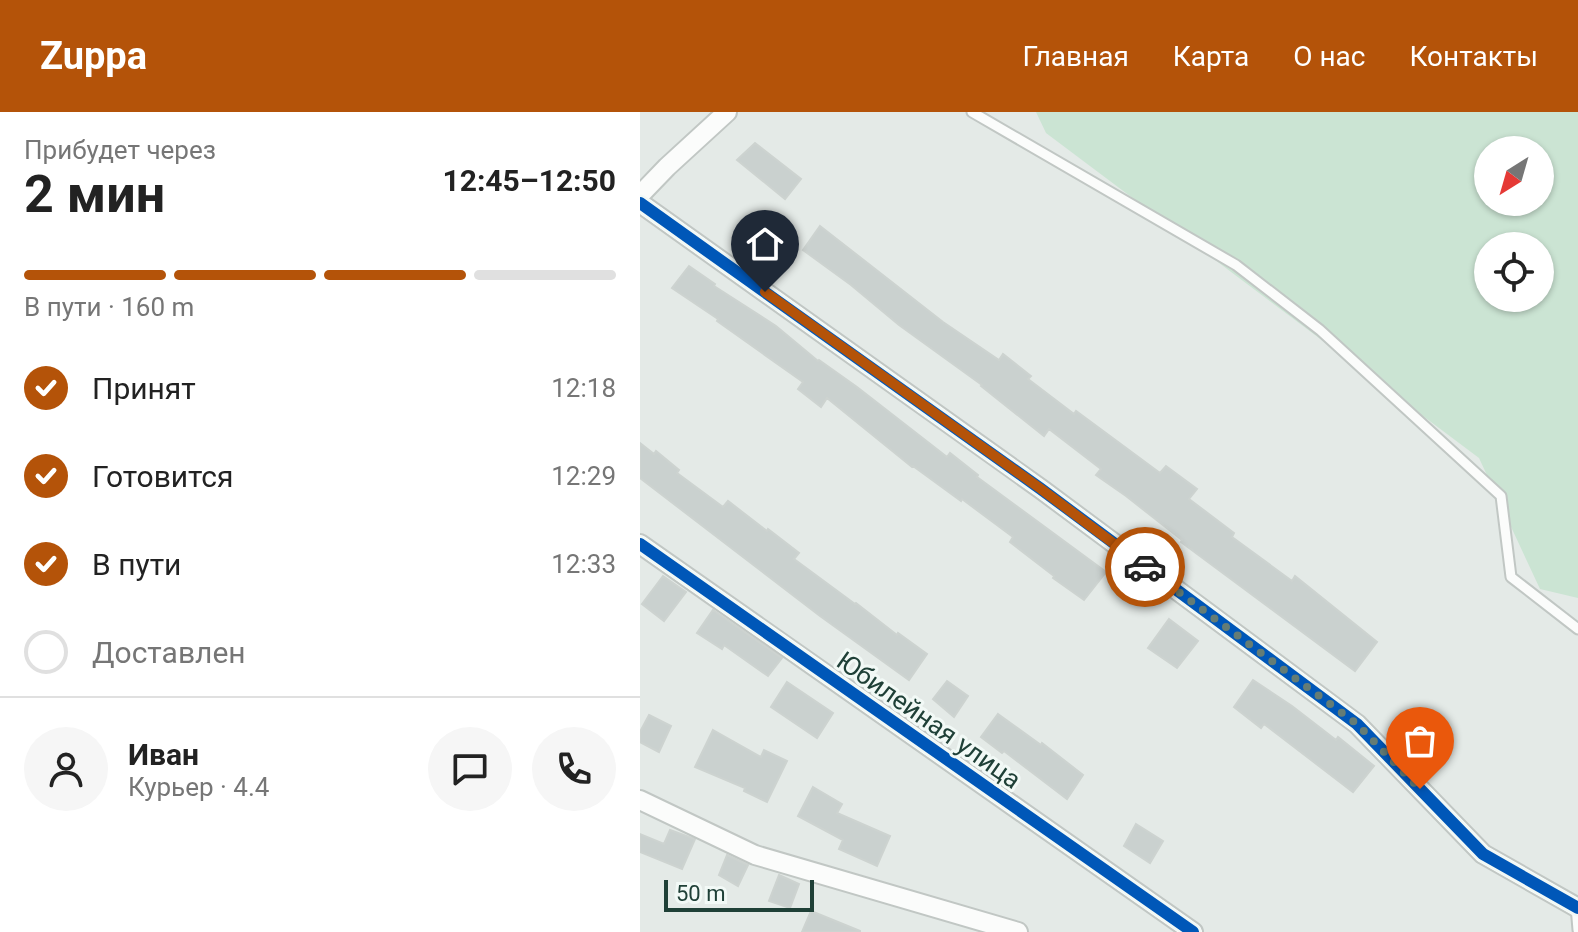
<!DOCTYPE html>
<html lang="ru">
<meta charset="utf-8">
<style>
:root{--surface:#fff;--page:#f6f6f6;--text:#222;--muted:#767676;--line:#e0e0e0;--accent:#b45309}
body{margin:0;font-family:Roboto,sans-serif;background:var(--page);color:var(--text);height:100vh;display:flex;flex-direction:column;font-size:30px;white-space:nowrap}
*{box-sizing:border-box;margin:0}
p{font-size:26px;color:var(--muted)}
.icon{flex:none;width:44px;height:44px;fill:none;stroke:currentColor;stroke-width:2;stroke-linecap:round;stroke-linejoin:round}
.map{position:relative;flex:1;overflow:hidden}
.side{display:flex;flex-direction:column;background:var(--surface);width:640px}
.side>*{flex:none}
.needle{width:52px;rotate:217deg}
.controls{position:absolute;left:834px;top:24px;display:grid;gap:16px}
.controls a{display:grid;place-items:center;width:80px;height:80px;border-radius:50%;background:var(--surface);box-shadow:0 2px 6px #0004;font-size:40px}
.scale{position:absolute;left:24px;bottom:20px;width:150px;box-sizing:border-box;padding-left:8px;border:4px solid #1f4037;border-top:0;font-size:22px;line-height:28px;white-space:nowrap;color:#1f4037;-webkit-text-stroke:6px #f2f9f6;paint-order:stroke}
.pin{position:absolute;display:grid;place-items:center;width:68px;height:68px;color:#fff;margin:-82px -34px;border-radius:50% 50% 50% 0;rotate:-45deg;box-shadow:0 0 8px #0007}
.pin .icon{rotate:45deg}
.courier{position:absolute;display:grid;place-items:center;width:80px;height:80px;margin:-40px;border:6px solid #b45309;border-radius:50%;background:#fff;color:#222;box-shadow:0 2px 10px #0007}
.headline em{font-style:normal;font-weight:700}
.headline div{display:flex;flex-direction:column-reverse}
.headline{display:flex;align-items:center;justify-content:space-between;height:136px;padding:0 24px}
h1{font-size:52px;font-weight:700;line-height:60px}
.bar{display:grid;grid-template-columns:repeat(4,1fr);gap:12px 8px;align-content:center;height:96px;padding:0 24px}
.bar i{height:10px;border-radius:6px;background:var(--line)}
.bar .active{background:var(--accent)}
.bar p{grid-column:span 4}
.line{display:flex;align-items:center;gap:20px;padding:0 24px;border-top:2px solid var(--line)}
.line div{flex:1}
.round{display:grid;place-items:center;flex:none;width:84px;height:84px;border-radius:42px;background:var(--page)}
ol{padding:0 24px;list-style:none}
li{display:flex;align-items:center;gap:24px;height:88px}
li p{margin-inline-start:auto}
li .icon{padding:8px;border-radius:50%;background:var(--accent);color:#fff;stroke-width:4}
li:last-child{color:var(--muted)}
li i{width:44px;height:44px;border:4px solid var(--line);border-radius:50%}
header{display:flex;align-items:center;gap:48px;box-sizing:border-box;height:112px;padding:0 40px;background:var(--accent);color:#fff}
header strong{font-size:38px}
nav{display:flex;gap:44px;margin-inline-start:auto;font-size:28px}
main{display:flex;flex:1;min-height:0}
.map>svg:first-child{display:block}
.green{fill:#cbe4d3;fill-rule:evenodd}
.building{fill:#cad1cf;stroke:#cdd3d0;stroke-width:2}
.lines{fill:none;stroke-linecap:round;stroke-linejoin:round}
.service-casing{stroke:#c1c7c4;stroke-width:13}
.minor-casing{stroke:#c1c7c4;stroke-width:22}
.service{stroke:#fbfcfb;stroke-width:9}
.minor{stroke:#fbfcfb;stroke-width:18}
.cycleway-casing{stroke:#f2f9f6;stroke-width:17}
.cycleway{stroke:#0057b8;stroke-width:12}
.done{stroke:#647c75;stroke-width:8;stroke-dasharray:0 14.4}
.route{stroke:#b45309;stroke-width:10}
.labels{text-anchor:middle;dominant-baseline:central;stroke-width:6;stroke-linejoin:round;paint-order:stroke}
.street-label{font-size:26px;fill:#1f4037;stroke:#f2f9f6}
</style>
<header>
<strong>Zuppa</strong>
<nav><a>Главная</a><a>Карта</a><a>О нас</a><a>Контакты</a></nav>
</header>
<main>
<section class="side">
<div class="headline"><div><h1>2 мин</h1><p>Прибудет через</p></div><em>12:45–12:50</em></div>
<div class="bar"><i class="active"></i><i class="active"></i><i class="active"></i><i></i><p>В пути · 160 m</p></div>
<ol>
<li><svg class="icon" aria-label="check" viewBox="0 0 24 24"><path d="M5 12l5 5 9-10"/></svg>Принят<p>12:18</p></li>
<li><svg class="icon" aria-label="check" viewBox="0 0 24 24"><path d="M5 12l5 5 9-10"/></svg>Готовится<p>12:29</p></li>
<li><svg class="icon" aria-label="check" viewBox="0 0 24 24"><path d="M5 12l5 5 9-10"/></svg>В пути<p>12:33</p></li>
<li><i></i>Доставлен</li>
</ol>
<div class="line" style="height:144px"><a class="round"><svg class="icon" aria-label="person" viewBox="0 0 24 24"><circle cx="12" cy="8" r="4"/><path d="M4 21q1-7 8-7t8 7"/></svg></a><div><b>Иван</b><p>Курьер · 4.4</p></div><a class="round"><svg class="icon" aria-label="chat" viewBox="0 0 24 24"><path d="M4 5h16v11H9l-5 4z"/></svg></a><a class="round"><svg class="icon" aria-label="phone" viewBox="0 0 24 24"><path d="M5 4h4l2 5-3 2q2 4 5 5l2-3 5 2v4C11 20 4 13 5 4z"/></svg></a></div>
</section>
<div class="map">
<svg width="938" height="820" viewBox="0 0 938 820">
<rect width="100%" height="100%" fill="#e4eae7"/>
<path class="green" d="M 396,0 L 938,0 L 938,486 L 900,477 L 839,346 L 406,21 ZM 848,38 L 900,38 L 900,90 L 848,90 ZM 848,134 L 900,134 L 900,186 L 848,186 Z"/>
<path class="building" d="M 115,31 L 161,67 L 145,87 L 97,48 Z
M 180,114 L 303,210 L 359,248 L 363,242 L 391,264 L 388,267 L 434,302 L 436,299 L 520,361 L 526,354 L 557,377 L 549,387 L 594,421 L 592,425 L 652,469 L 655,464 L 737,530 L 715,559 L 541,430 L 542,428 L 486,384 L 456,363 L 461,357 L 409,317 L 404,324 L 341,274 L 342,273 L 259,213 L 211,173 L 163,138 Z
M 49,154 L 75,172 L 74,174 L 136,214 L 178,249 L 179,248 L 217,275 L 307,345 L 310,341 L 338,363 L 337,365 L 466,460 L 444,488 L 413,466 L 414,464 L 370,430 L 373,425 L 322,387 L 321,389 L 273,354 L 272,355 L 187,286 L 181,295 L 158,277 L 163,270 L 77,209 L 78,207 L 32,176 Z
M 0,331 L 14,342 L 16,339 L 39,358 L 37,361 L 83,395 L 88,389 L 127,419 L 128,417 L 159,441 L 154,447 L 215,492 L 216,491 L 257,523 L 258,521 L 287,542 L 269,568 L 180,504 L 0,366 Z
M 23,464 L 46,480 L 24,509 L 2,492 Z
M 73,498 L 142,546 L 128,564 L 84,533 L 82,537 L 57,521 Z
M 529,507 L 558,529 L 537,556 L 508,536 Z
M 613,568 L 652,594 L 696,628 L 698,625 L 734,654 L 713,680 L 624,612 L 621,616 L 594,595 Z
M 307,569 L 328,584 L 314,605 L 293,587 Z
M 147,570 L 193,601 L 177,626 L 131,595 Z
M 358,602 L 401,633 L 402,631 L 443,663 L 427,687 L 364,639 L 362,641 L 341,625 Z
M 9,603 L 31,614 L 19,640 L 0,630 L 0,620 Z
M 73,618 L 121,645 L 124,638 L 147,649 L 127,690 L 104,679 L 105,676 L 55,655 Z
M 173,675 L 202,692 L 197,701 L 250,724 L 237,754 L 199,737 L 203,728 L 158,704 Z
M 496,712 L 523,729 L 510,751 L 484,734 Z
M 30,718 L 55,727 L 42,757 L 0,740 L 0,722 L 24,732 Z
M 87,743 L 108,753 L 98,774 L 79,763 Z
M 139,763 L 159,772 L 150,796 L 129,789 Z
M 171,799 L 220,819 L 220,820 L 162,820 Z"/>
<g class="lines">
<g class="service-casing">
<path id="service" d="M 332,0 L 596,153 L 680,218 L 861,384 L 871,465 L 938,517
M 936,794 L 938,818"/>
</g>
<g class="minor-casing">
<path id="minor" d="M 0,83 L 27,55 L 87,0
M 0,91 L 401,377 L 717,612 L 843,742 L 938,796
M 0,432 L 553,820
M 0,688 L 115,743 L 378,820"/>
</g>
<use href="#service" class="service"/>
<use href="#minor" class="minor"/>
<g class="cycleway-casing">
<path id="cycleway" d="M 0,91 L 401,377 L 717,612 L 843,742 L 938,796
M 0,432 L 553,820"/>
</g>
<use href="#cycleway" class="cycleway"/>
</g>
<g class="lines">
<path class="done" d="M 505,455 L 717,612 L 780,677"/>
<path class="route" d="M 125,180 L 401,377 L 505,455"/>
</g>
<g class="labels">
<g class="street-label">
<text transform="translate(289 608) rotate(35)">Юбилейная улица</text>
</g>
</g>
</svg>
<div class="controls">
<a><svg class="needle" viewBox="-14 -14 28 28"><path d="M0-13l5 13h-10z" fill="#e53935"/><path d="M0 13l5-13h-10z" fill="#767676"/></svg></a>
<a><svg class="icon" aria-label="locate" viewBox="0 0 24 24"><circle cx="12" cy="12" r="6"/><path d="M12 2v4M12 18v4M2 12h4M18 12h4"/></svg></a>
</div>
<div class="scale">50 m</div>
<div class="pin" style="left:780px;top:677px;background:#ea580c"><svg class="icon" aria-label="bag" viewBox="0 0 24 24"><path d="M5 8h14l-1 12H6zM9 8a3 3 0 0 1 6 0"/></svg></div>
<div class="pin" style="left:125px;top:180px;background:#1f2937"><svg class="icon" aria-label="home" viewBox="0 0 24 24"><path d="M3 11l9-7 9 7M6 9v11h12V9"/></svg></div>
<div class="courier" style="left:505px;top:455px"><svg class="icon" aria-label="car" viewBox="0 0 24 24"><path d="M5 17H2v-5l4-1 3-4h7l3 4 3 1v5h-3M9 17h6M6 11h13"/><circle cx="7" cy="17" r="2"/><circle cx="17" cy="17" r="2"/></svg></div>
</div>
</main>
